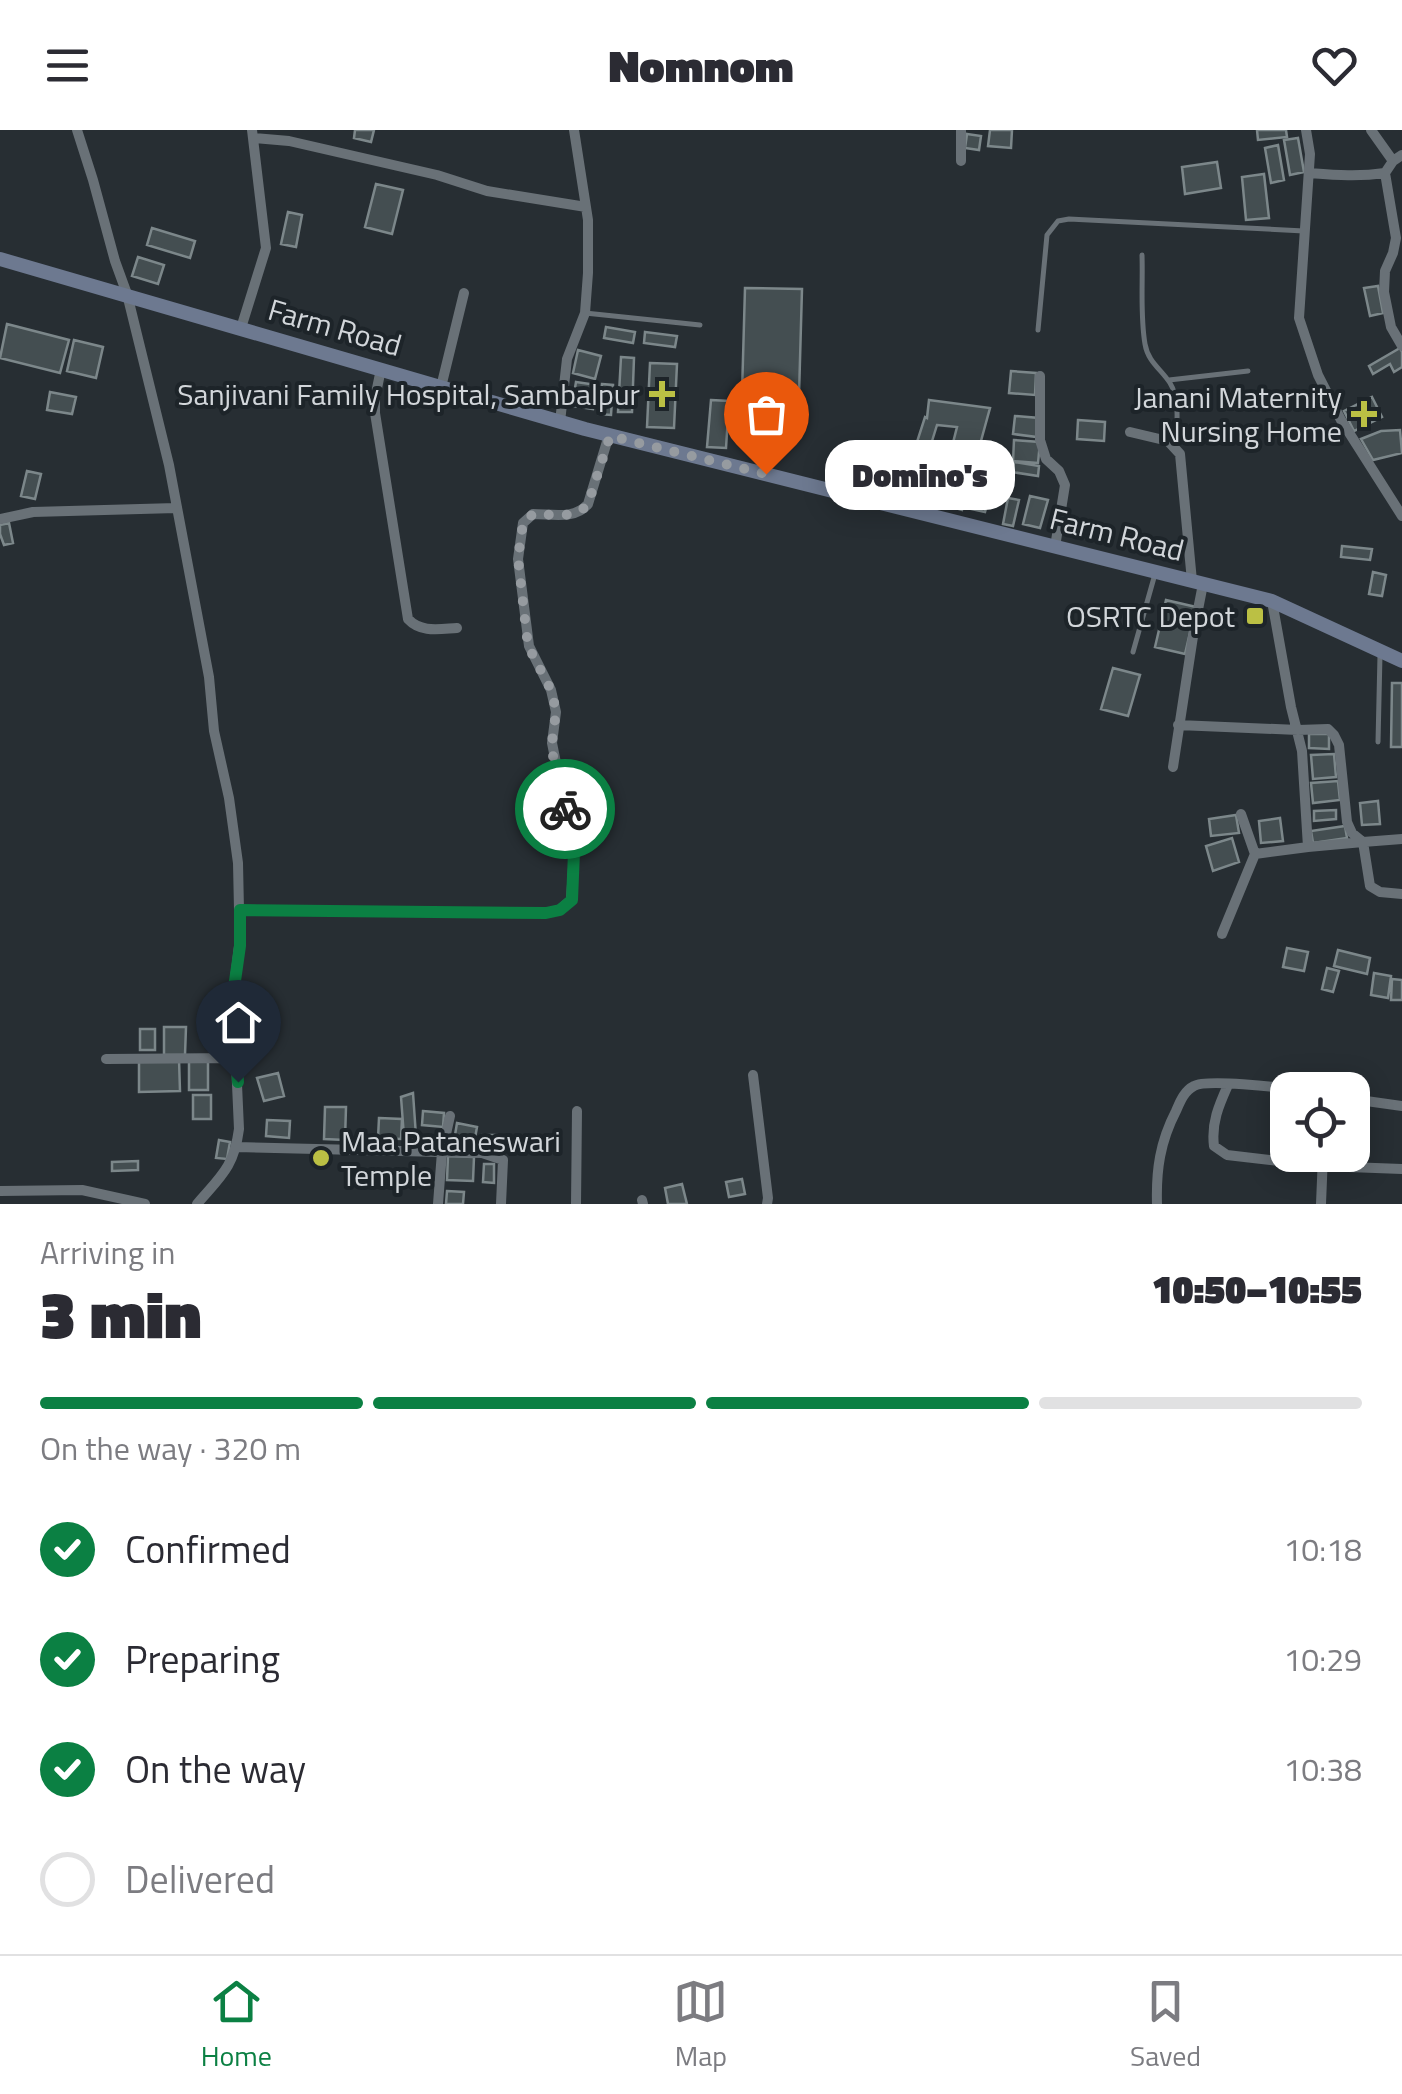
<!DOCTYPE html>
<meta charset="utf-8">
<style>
:root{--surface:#fff;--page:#f2f2f3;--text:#2b2b33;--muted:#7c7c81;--line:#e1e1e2;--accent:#0b8043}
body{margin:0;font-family:"Titillium Web",sans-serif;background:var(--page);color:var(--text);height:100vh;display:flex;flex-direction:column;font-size:38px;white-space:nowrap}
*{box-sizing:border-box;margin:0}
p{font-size:32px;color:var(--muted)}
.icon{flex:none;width:55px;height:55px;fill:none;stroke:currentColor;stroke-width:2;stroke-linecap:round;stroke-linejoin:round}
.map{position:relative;height:1074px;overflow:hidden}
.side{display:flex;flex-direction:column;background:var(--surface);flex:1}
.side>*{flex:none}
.fabs{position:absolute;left:1270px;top:942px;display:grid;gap:20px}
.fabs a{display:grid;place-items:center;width:100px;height:100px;border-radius:20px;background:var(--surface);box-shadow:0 5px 25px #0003;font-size:50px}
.pin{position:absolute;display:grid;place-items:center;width:85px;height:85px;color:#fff;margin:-102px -42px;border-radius:50% 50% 50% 0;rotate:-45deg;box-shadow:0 0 10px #0007}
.pin .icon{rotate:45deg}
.courier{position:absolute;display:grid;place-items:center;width:100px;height:100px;margin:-50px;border:8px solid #0b8043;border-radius:50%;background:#fff;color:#222;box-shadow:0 2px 12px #0007}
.bubble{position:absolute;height:70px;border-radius:30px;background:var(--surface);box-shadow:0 5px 25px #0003;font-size:32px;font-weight:800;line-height:70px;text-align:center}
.summary em{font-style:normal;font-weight:800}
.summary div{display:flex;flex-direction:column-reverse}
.summary{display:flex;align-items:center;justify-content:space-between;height:170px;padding:0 40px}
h1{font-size:65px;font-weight:800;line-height:75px}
.bar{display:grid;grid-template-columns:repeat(4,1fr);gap:15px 10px;align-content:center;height:120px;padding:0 40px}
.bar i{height:12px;border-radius:8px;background:var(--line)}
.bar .on{background:var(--accent)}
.bar p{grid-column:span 4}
ol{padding:0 40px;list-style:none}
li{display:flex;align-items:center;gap:30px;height:110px}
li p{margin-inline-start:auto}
li .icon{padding:10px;border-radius:50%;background:var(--accent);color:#fff;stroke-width:4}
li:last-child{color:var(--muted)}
li i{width:55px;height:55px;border:5px solid var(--line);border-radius:50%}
header{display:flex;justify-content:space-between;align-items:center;height:130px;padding:0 40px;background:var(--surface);font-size:45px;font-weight:800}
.dock{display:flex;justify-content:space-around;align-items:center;height:140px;border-top:2px solid var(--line);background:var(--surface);font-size:28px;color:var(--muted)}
.dock a{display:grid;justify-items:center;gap:5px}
.dock .on{color:var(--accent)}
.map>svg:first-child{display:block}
.building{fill:#444e51;stroke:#7c878a;stroke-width:2.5;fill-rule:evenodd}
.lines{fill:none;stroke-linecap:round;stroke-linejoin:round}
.service{stroke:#697177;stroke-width:5}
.minor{stroke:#697177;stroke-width:10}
.secondary{stroke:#6d7990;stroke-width:14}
.done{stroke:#969ba0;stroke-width:10;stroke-dasharray:0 18}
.route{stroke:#0b8043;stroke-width:12}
.poi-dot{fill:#bbc044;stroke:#1d2429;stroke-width:4}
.labels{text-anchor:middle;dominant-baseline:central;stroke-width:8;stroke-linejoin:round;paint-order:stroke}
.street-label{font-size:30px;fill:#d2d6da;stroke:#1d2429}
.poi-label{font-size:30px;fill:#d2d6da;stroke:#1d2429;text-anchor:end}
</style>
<header><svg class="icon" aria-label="menu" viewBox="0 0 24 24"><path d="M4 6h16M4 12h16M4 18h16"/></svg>Nomnom<svg class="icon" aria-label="heart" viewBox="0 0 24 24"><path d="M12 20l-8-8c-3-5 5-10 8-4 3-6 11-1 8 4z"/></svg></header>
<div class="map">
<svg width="1402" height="1074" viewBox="0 0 1402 1074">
<rect width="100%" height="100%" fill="#272e33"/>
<path class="building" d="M 355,0 L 374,0 L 371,12 L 354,8 Z
M 990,0 L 1012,0 L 1011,18 L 988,16 Z
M 1257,0 L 1286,0 L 1287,7 L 1258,10 Z
M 967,4 L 981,6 L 979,20 L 965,18 Z
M 1298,8 L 1304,42 L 1290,45 L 1284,10 Z
M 1278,15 L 1284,50 L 1271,53 L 1265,18 Z
M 1217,32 L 1221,58 L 1185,64 L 1182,37 Z
M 1264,44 L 1269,88 L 1246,90 L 1242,47 Z
M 376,54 L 403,60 L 392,104 L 365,97 Z
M 288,82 L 302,85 L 296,117 L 281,114 Z
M 152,98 L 195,111 L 190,128 L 147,115 Z
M 138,127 L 164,135 L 158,154 L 132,146 Z
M 1378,156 L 1383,183 L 1370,186 L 1364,158 Z
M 745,158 L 802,159 L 798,301 L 741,299 Z
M 7,194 L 69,210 L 60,243 L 0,228 Z
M 606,197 L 635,202 L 633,213 L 604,208 Z
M 645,202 L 677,206 L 675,217 L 644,213 Z
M 74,210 L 103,217 L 96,248 L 67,241 Z
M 1400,218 L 1402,222 L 1402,237 L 1394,242 L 1390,234 L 1373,244 L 1369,236 Z
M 578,220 L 601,226 L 595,249 L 573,243 Z
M 621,227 L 634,228 L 632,282 L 618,282 Z
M 650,233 L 677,234 L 674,298 L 647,297 Z
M 1011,241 L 1036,243 L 1035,265 L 1009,263 Z
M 576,252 L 597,255 L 593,279 L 572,276 Z
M 602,254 L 613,255 L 611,285 L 599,284 Z
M 50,262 L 76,267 L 72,284 L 47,280 Z
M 1372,267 L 1382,287 L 1354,301 L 1344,281 Z
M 711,270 L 729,271 L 726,318 L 707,317 Z
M 929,270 L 990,278 L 962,380 L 901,362 L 925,287 L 927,288 ZM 937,295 L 957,297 L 942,356 L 920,350 Z
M 1015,286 L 1039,288 L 1037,307 L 1013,304 Z
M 1078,290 L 1105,292 L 1104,311 L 1077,309 Z
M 1400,300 L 1402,323 L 1373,330 L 1361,309 L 1381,301 Z
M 1014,310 L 1040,312 L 1038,333 L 1013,331 Z
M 1014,332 L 1039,336 L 1038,346 L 1012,342 Z
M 980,333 L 998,338 L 991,367 L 972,363 Z
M 27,341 L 41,344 L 35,369 L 21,366 Z
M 969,366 L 988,371 L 985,382 L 967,378 Z
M 1030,366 L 1048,370 L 1040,398 L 1023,394 Z
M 1008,368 L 1019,370 L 1013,396 L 1003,394 Z
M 9,393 L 13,413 L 4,415 L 0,404 L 0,395 Z
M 1342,416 L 1372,419 L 1370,430 L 1341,427 Z
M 1373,442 L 1386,445 L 1382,466 L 1369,464 Z
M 1166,470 L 1196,477 L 1185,524 L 1155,517 Z
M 1113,538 L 1140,545 L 1128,586 L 1101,579 Z
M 1392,553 L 1402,553 L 1402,617 L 1391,617 Z
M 1309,604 L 1329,604 L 1329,619 L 1309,618 Z
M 1334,624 L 1336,647 L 1313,649 L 1311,625 Z
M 1338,651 L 1340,670 L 1313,673 L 1311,653 Z
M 1378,671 L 1380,694 L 1362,695 L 1360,673 Z
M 1336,680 L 1336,689 L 1314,691 L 1314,681 Z
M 1236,685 L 1239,703 L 1211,706 L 1209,689 Z
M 1280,688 L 1283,711 L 1261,713 L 1259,691 Z
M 1345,696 L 1347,708 L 1313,713 L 1311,701 Z
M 1232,708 L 1239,732 L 1213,741 L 1206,716 Z
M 1287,818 L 1308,822 L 1304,841 L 1283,837 Z
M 1338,820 L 1370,828 L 1367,844 L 1334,836 Z
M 1327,838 L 1339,841 L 1333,862 L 1322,859 Z
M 1374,843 L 1391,846 L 1388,868 L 1371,865 Z
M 1392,849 L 1402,850 L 1402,870 L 1391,870 Z
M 164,897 L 186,897 L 185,925 L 164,925 Z
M 140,899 L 155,899 L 155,920 L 140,920 Z
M 179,929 L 180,961 L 139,962 L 139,930 Z
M 189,931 L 208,931 L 208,960 L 189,960 Z
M 278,943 L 284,966 L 264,971 L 257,948 Z
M 413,963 L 416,1006 L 404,1007 L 401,967 Z
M 193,965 L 211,965 L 211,989 L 193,989 Z
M 325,977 L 346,977 L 345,1010 L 324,1009 Z
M 423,981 L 444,983 L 443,997 L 422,995 Z
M 379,988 L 402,989 L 401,1009 L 378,1008 Z
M 267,990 L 290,991 L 289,1008 L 266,1006 Z
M 457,993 L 477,997 L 474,1014 L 454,1011 Z
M 482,1005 L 497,1005 L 497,1021 L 481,1020 Z
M 219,1010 L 230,1012 L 227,1029 L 216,1028 Z
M 448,1026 L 474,1027 L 473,1051 L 447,1050 Z
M 138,1031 L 138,1040 L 112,1041 L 112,1032 Z
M 484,1034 L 494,1034 L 494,1053 L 483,1052 Z
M 742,1049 L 745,1064 L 729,1067 L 726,1052 Z
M 682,1054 L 687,1074 L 668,1074 L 665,1058 Z
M 447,1061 L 464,1062 L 463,1074 L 446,1074 Z"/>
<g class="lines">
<path class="service" d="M 1142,125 C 1143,154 1140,185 1145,214 C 1148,232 1161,239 1170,253 C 1181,271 1176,297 1176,316
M 585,183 L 700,195
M 1038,200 L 1047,105 L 1058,91 L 1069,89 L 1304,101
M 1169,250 L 1248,241
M 1133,522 L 1155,444
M 1378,612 L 1380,525"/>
<path class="minor" d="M 77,0 L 93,50 L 115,131 L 127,164 L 169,335 L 209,547 L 214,601 L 229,668 L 238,733 L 239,780 L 239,816 L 233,865 L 239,999 C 234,1037 221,1046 197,1074
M 1306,0 L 1310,24 L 1299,188 L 1318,245 L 1341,290 L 1402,386
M 1371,0 L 1393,31
M 254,8 L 289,11 L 437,45 L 487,61 L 586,77
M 1402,25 L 1393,31 L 1385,43 L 1396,108 L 1393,123 L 1385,141 L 1384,162 L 1391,197 L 1402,216
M 961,31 L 961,0
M 1309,43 C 1335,45 1358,47 1385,43
M 241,198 L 266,118 L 252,0
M 381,239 L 375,268 L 375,283 L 408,489 C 421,503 439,499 457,498
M 1040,246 L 1040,310 L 1046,329 L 1059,341 L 1065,355 L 1055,417
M 441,257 L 464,163
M 560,292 L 567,229 L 585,183 L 588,143 L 588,90 L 574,0
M 1130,302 L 1168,311 L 1180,324 L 1192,451
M 0,389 L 33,382 L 176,378
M 1178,595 L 1298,600 L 1328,599 L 1334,605 L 1339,615 L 1347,692 L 1352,703 L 1363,712 L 1402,709
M 1173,637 L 1194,500 L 1203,454
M 1241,684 L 1255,724
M 1308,717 L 1363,712 L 1370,756 L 1380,762 L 1402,764
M 239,780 L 547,783 L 559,780 L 571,770 L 574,722 L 552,613 L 556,582 L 551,560 L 529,516 L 518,429 L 523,393 L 533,384 C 552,384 575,390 588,374 L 609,305
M 1222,804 L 1255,724 L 1308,717 L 1302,621 L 1291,577 L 1272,471
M 106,929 L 236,928
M 753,945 L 768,1068 L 767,1074
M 1228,955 C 1219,975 1211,993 1214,1016 L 1227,1025 L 1322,1036 L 1402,1039
M 1352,969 L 1402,976
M 450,986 L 442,1022 L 482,1023 L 503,1030 L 501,1074
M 237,1017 L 442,1022 L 438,1074
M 0,1061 L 82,1060 L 145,1074
M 642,1070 L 643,1074
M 576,1074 L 577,981
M 1157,1074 C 1156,1040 1160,1012 1176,981 C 1180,972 1184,961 1194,956 C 1206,949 1279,957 1296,960
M 1321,1074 L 1323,1025"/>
<path class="secondary" d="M 0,129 L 585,299 L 1272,471 L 1402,531"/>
</g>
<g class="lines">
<path class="done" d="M 565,679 L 553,626 L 552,612 L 556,582 L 554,572 L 551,560 L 528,516 L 526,499 L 518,428 L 523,393 L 533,384 C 552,384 575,390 588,374 L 610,306 L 766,344"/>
<path class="route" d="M 238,952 L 233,865 L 240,816 L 240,780 L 546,783 L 560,780 L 572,770 L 574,722 L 565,679"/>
</g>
<g class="poi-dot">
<path d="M657 249h10v10h10v10h-10v10h-10v-10h-10v-10h10z"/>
<path d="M1359 269h10v10h10v10h-10v10h-10v-10h-10v-10h10z"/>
<rect x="1245" y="476" width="20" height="20" rx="5"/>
<circle cx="321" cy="1028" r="10"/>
</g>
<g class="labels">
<g class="street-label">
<text transform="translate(335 197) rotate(16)">Farm Road</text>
<text transform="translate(1117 404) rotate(14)">Farm Road</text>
</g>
<g class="poi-label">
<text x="640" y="264">Sanjivani Family Hospital, Sambalpur</text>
<text x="1342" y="267">Janani Maternity<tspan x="1342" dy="34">Nursing Home</tspan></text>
<text x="1235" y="486">OSRTC Depot</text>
<text x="341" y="1011" text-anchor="start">Maa Pataneswari<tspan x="341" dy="34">Temple</tspan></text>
</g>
</g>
</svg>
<div class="fabs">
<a><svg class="icon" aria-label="locate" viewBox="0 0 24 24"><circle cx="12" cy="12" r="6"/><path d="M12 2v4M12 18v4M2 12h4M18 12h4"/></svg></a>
</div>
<div class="pin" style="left:766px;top:344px;background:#ea580c"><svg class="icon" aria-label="bag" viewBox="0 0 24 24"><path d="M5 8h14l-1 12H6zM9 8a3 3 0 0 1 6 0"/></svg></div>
<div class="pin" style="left:238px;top:952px;background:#1f2937"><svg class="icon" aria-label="home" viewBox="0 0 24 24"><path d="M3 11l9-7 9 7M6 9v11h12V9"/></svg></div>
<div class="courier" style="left:565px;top:679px"><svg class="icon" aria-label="bike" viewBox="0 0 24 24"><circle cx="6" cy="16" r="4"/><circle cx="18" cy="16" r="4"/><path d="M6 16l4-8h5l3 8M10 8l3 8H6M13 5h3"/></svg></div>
<div class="bubble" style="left:825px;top:310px;width:190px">Domino's</div>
</div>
<section class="side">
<div class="summary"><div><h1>3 min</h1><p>Arriving in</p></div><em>10:50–10:55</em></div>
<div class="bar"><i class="on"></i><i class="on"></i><i class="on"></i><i></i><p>On the way · 320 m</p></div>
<ol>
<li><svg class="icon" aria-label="check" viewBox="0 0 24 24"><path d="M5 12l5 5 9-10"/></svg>Confirmed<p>10:18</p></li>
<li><svg class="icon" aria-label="check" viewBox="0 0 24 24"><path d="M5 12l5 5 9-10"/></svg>Preparing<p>10:29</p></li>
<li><svg class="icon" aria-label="check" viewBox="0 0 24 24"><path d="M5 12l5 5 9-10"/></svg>On the way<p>10:38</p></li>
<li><i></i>Delivered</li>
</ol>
</section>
<nav class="dock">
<a class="on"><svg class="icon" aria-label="home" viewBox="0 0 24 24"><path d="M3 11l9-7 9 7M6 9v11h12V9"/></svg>Home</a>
<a><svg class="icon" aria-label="map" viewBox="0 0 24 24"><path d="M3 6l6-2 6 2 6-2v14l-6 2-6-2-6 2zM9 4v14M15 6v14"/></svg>Map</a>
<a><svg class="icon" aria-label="saved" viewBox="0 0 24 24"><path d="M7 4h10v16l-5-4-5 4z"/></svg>Saved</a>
</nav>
